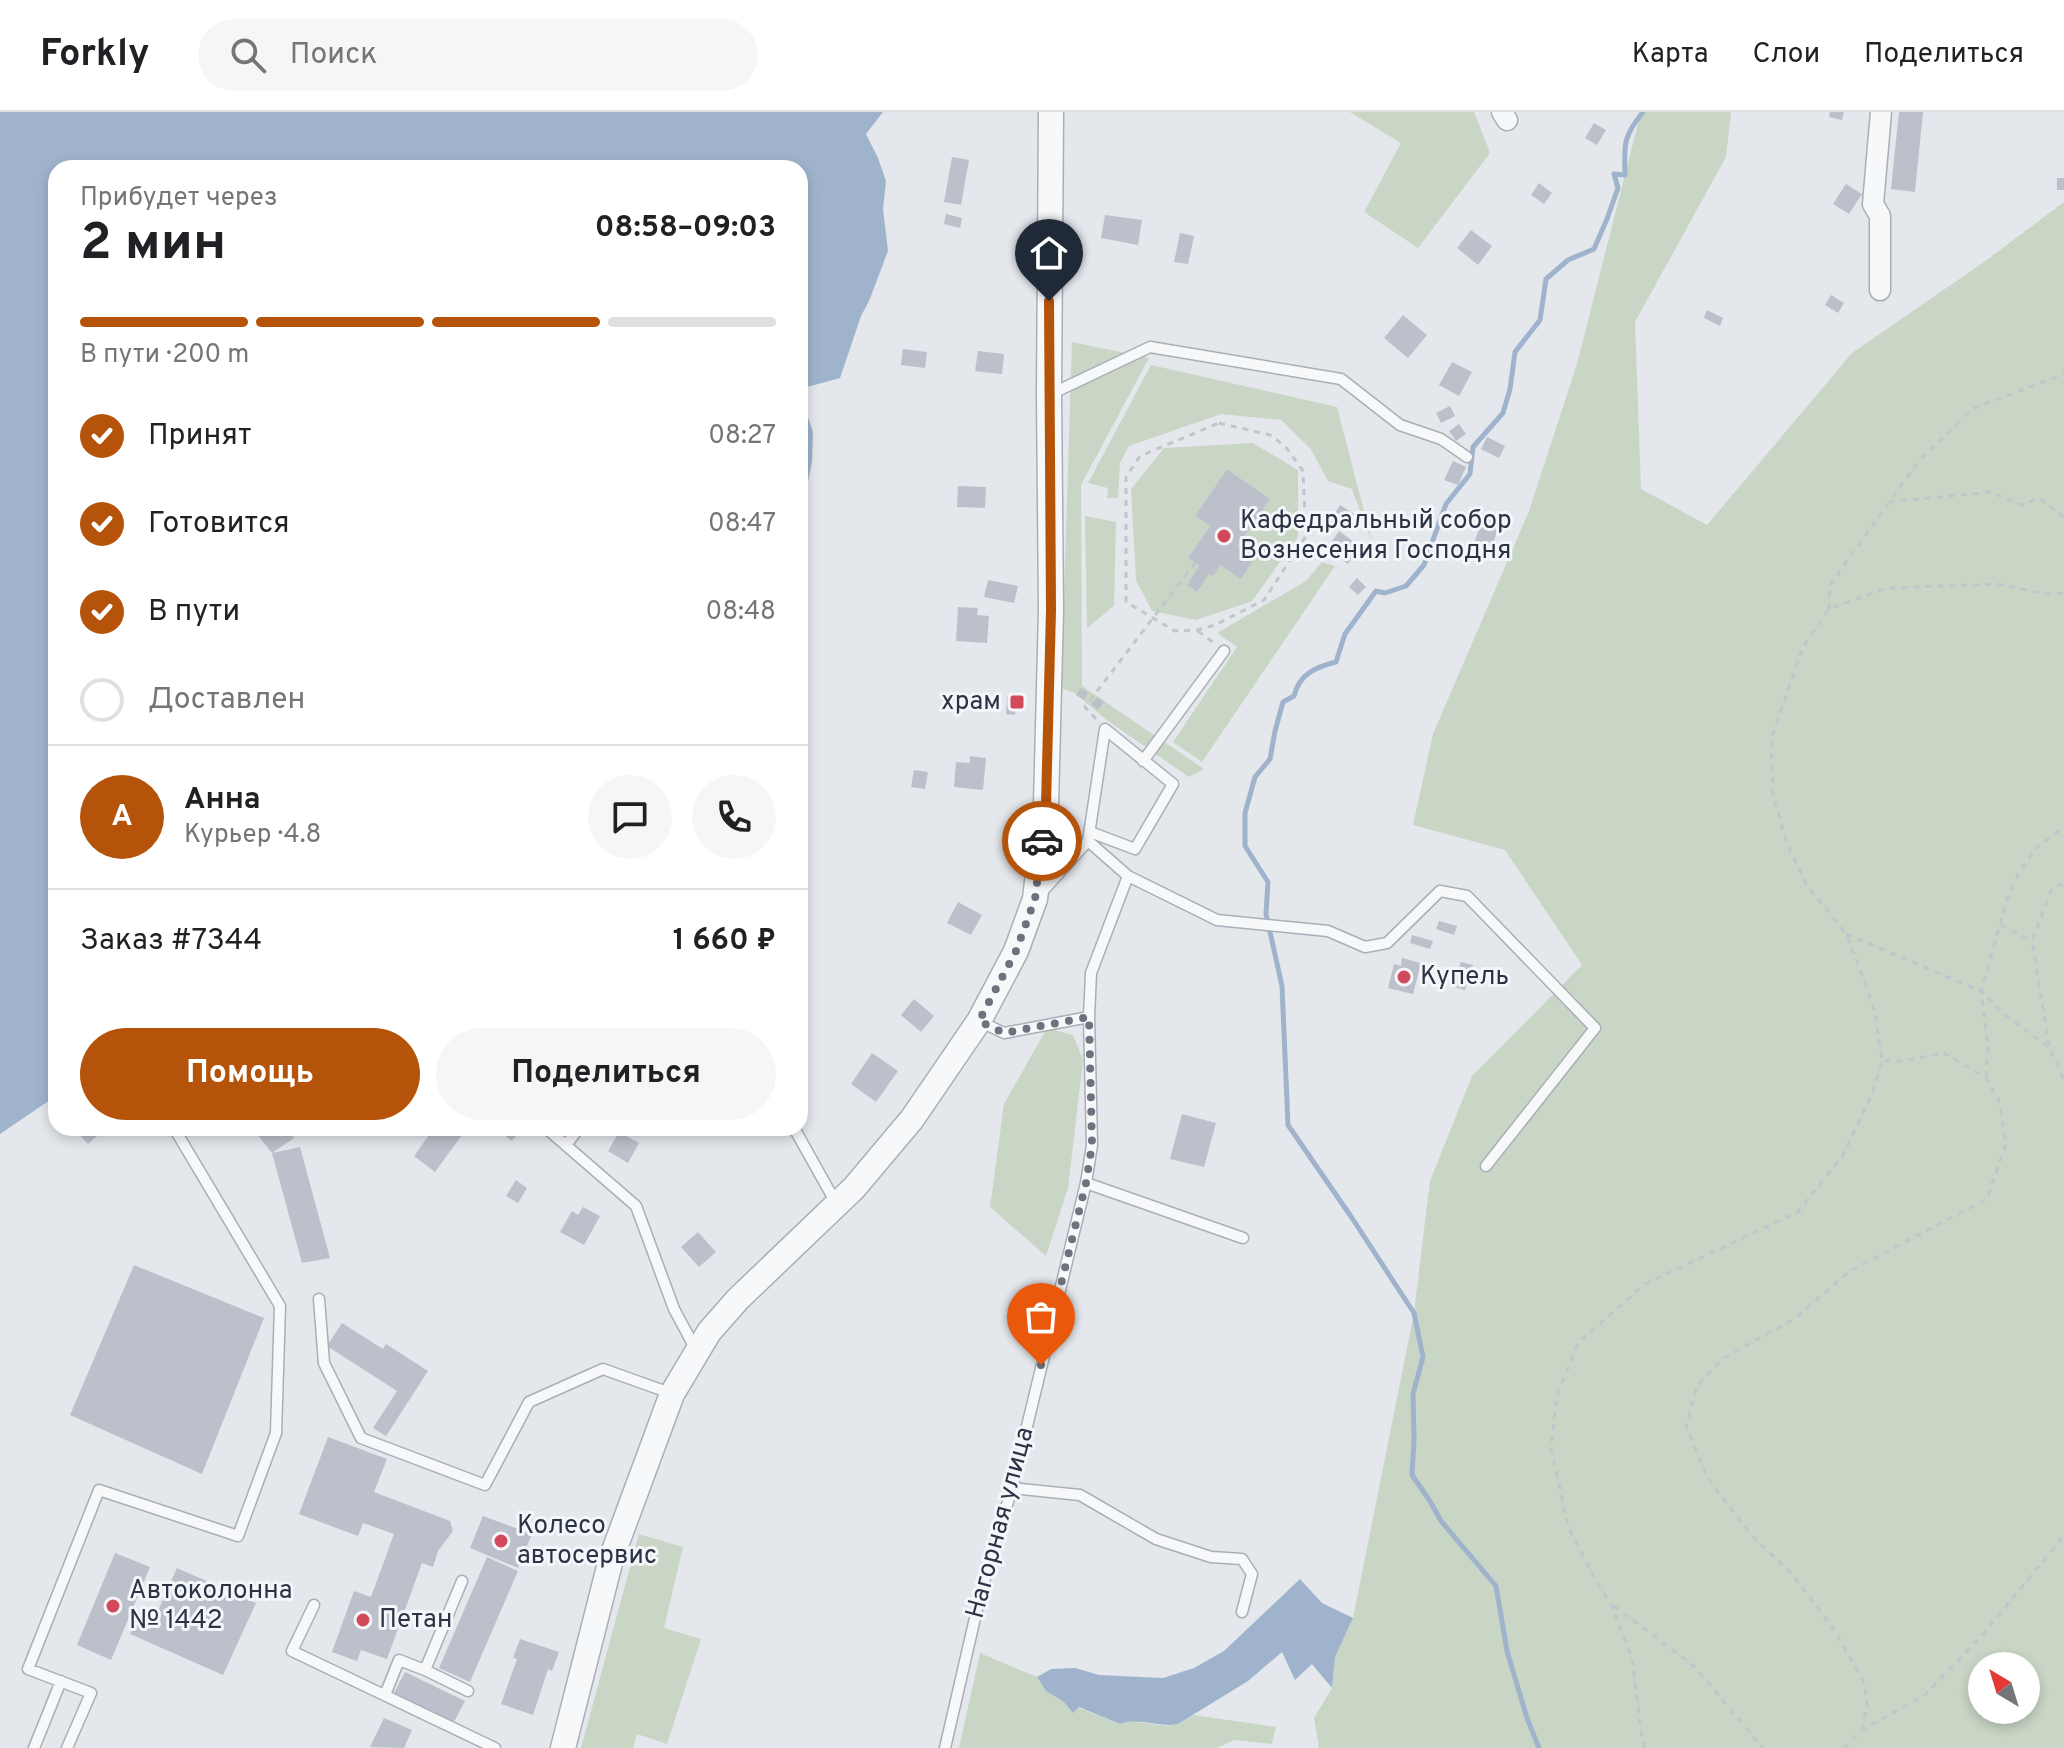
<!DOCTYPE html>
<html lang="ru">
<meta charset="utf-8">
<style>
:root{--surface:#fff;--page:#f6f6f6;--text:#202124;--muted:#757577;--line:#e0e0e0;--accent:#b45309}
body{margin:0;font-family:Overpass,sans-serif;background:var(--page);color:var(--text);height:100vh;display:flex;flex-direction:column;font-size:30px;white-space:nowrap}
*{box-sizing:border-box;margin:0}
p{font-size:26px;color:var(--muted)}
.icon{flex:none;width:44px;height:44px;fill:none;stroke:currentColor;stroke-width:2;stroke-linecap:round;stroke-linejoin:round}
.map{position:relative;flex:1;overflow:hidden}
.details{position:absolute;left:48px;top:48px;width:760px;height:976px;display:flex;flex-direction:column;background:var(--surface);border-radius:24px;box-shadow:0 4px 12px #0003}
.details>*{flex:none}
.needle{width:52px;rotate:322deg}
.tools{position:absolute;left:1968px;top:1540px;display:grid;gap:16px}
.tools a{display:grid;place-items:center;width:72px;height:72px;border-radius:50%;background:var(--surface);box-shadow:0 4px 12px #0003;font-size:40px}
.pin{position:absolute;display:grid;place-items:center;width:68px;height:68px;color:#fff;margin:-82px -34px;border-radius:50% 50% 50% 0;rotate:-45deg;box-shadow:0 0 8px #0007}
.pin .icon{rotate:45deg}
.courier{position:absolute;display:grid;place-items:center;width:80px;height:80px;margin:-40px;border:6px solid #b45309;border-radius:50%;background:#fff;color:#222;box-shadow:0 2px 10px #0007}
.head em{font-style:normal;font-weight:700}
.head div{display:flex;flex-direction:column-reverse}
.head{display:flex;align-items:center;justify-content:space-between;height:136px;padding:0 32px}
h1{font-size:52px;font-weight:700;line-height:60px}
.bar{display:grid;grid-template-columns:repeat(4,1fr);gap:12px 8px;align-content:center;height:96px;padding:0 32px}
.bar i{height:10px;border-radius:6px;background:var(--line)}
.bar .selected{background:var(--accent)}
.bar p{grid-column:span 4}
.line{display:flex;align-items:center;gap:20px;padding:0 32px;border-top:2px solid var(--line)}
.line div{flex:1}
.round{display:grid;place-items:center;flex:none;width:84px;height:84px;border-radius:42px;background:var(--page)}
ol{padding:0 32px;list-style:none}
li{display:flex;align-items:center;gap:24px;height:88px}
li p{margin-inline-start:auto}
li .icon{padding:8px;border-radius:50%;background:var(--accent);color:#fff;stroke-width:4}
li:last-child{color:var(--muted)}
li i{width:44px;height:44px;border:4px solid var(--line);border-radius:50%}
.button{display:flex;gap:16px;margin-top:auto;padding:16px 32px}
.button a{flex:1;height:92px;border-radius:48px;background:var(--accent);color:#fff;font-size:32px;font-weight:700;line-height:92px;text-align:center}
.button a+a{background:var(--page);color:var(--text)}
header{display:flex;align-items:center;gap:48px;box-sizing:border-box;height:112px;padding:0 40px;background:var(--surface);border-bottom:2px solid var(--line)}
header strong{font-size:38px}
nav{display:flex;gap:44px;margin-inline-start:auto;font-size:28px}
.search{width:560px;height:72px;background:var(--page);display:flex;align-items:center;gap:20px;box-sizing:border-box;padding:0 28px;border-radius:44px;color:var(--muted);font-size:30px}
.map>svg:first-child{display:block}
.green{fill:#c9d6c5;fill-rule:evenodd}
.water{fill:#9fb4cc}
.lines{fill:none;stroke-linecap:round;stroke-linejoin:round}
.stream{stroke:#9fb4cc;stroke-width:5}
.building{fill:#bbc0ca}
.service-casing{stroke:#a9aeb7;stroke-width:13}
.minor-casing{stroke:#a9aeb7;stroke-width:23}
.tertiary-casing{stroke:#a9aeb7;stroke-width:27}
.path{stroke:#c2c5cb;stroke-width:3;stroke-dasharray:6 6;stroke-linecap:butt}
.service{stroke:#f7f8fa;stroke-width:10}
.minor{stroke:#f7f8fa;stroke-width:20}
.tertiary{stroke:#f7f8fa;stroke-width:24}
.done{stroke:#6c737f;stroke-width:8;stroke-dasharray:0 14.4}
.route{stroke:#b45309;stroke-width:10}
.poi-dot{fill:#d1495b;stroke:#f4f6f9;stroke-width:3}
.labels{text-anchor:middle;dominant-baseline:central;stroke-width:6;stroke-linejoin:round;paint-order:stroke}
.poi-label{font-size:26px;fill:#2b3445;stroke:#f4f6f9;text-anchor:start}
.street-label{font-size:26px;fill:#2b3445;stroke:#f4f6f9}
</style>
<header>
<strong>Forkly</strong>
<div class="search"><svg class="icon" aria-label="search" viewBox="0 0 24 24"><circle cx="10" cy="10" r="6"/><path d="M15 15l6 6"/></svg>Поиск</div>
<nav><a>Карта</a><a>Слои</a><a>Поделиться</a></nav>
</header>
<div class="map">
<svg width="2064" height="1636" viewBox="0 0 2064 1636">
<rect width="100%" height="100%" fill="#e4e7ec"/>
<path class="green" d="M 1350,0 L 1474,0 L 1490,41 L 1418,136 L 1364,100 L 1401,31 Z
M 1641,0 L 1731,0 L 1726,45 L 1635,210 L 1641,377 L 1707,413 L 1852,241 L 1984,150 L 2064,90 L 2064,1636 L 1319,1636 L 1314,1606 L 1332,1576 L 1335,1545 L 1353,1506 L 1414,1201 L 1430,1069 L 1472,964 L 1582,853 L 1505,738 L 1413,713 L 1433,622 L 1529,399 L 1577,252 ZM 1982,1554 L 2026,1554 L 2026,1598 L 1982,1598 Z
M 1072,230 L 1149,246 L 1081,373 L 1082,574 L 1204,657 L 1189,665 L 1104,606 L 1075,581 L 1061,576 Z
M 1151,253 L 1337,295 L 1372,430 L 1352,377 L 1328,369 L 1310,336 L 1281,308 L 1221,302 L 1129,334 L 1120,351 L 1118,386 L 1107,386 L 1108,376 L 1088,371 Z
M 1253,331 L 1298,358 L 1298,425 L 1252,489 L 1196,508 L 1152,499 L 1136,468 L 1131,377 L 1164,336 ZM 1227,357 L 1270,387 L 1238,433 L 1252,442 L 1254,447 L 1241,466 L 1220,453 L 1209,462 L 1197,480 L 1187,473 L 1199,454 L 1188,446 L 1210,414 L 1195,404 Z
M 1085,404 L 1116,410 L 1114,494 L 1087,516 Z
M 1322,450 L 1335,454 L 1202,650 L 1173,630 L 1237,535 L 1217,521 L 1306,469 Z
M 1047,916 L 1073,923 L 1083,948 L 1068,1076 L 1046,1144 L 990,1095 L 1004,992 Z
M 639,1422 L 683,1435 L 664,1516 L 701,1527 L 667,1632 L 637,1622 L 633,1636 L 581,1636 Z
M 980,1541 L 1037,1565 L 1046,1579 L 1064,1590 L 1120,1612 L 1128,1609 L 1167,1614 L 1178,1612 L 1194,1603 L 1276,1615 L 1272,1632 L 1234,1628 L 1217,1636 L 959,1636 Z"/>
<path class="water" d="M 0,0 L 883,0 L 866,22 L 878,46 L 886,69 L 883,97 L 888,139 L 869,189 L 861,204 L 840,266 L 800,277 L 800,56 L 56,56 L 56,984 L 0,1022 Z
M 800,281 L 813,320 L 812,350 L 800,407 Z
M 1300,1467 L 1322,1491 L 1353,1506 L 1335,1545 L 1332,1576 L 1312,1552 L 1295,1568 L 1282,1540 L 1248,1569 L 1178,1612 C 1159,1616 1138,1605 1120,1612 L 1079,1595 L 1073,1601 L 1064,1590 L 1046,1579 L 1037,1565 L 1051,1557 L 1075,1556 L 1099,1563 L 1163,1566 L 1194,1556 L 1224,1539 Z"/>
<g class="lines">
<path class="stream" d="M 1539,1636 L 1527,1606 L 1507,1539 L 1496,1474 L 1441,1409 L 1430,1389 L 1412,1363 L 1414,1327 L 1413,1282 L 1423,1245 L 1414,1201 L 1352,1106 L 1288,1013 L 1282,874 L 1266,802 L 1268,770 L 1245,734 L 1245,701 L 1255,665 L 1270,647 L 1275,619 L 1283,590 L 1294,584 C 1299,562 1316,555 1336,550 L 1345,522 L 1376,479 L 1385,481 L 1406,474 L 1424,453 L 1446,392 L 1470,362 L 1473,335 L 1503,301 L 1510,277 L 1515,240 L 1540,208 L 1546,167 L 1568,148 L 1594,137 L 1607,107 L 1618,76 L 1614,62 L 1625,63 C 1624,32 1623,25 1643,0"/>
</g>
<path class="building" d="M 1830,0 L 1844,0 L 1842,8 L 1829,5 Z
M 1899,0 L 1923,0 L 1915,80 L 1891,77 Z
M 1594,11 L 1606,18 L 1597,33 L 1585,26 Z
M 952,45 L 969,48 L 961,93 L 944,90 Z
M 2057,66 L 2064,66 L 2064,78 L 2057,78 Z
M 1539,71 L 1552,81 L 1544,92 L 1531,83 Z
M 1846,72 L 1862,82 L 1849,102 L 1833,92 Z
M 946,102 L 962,106 L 960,116 L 944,112 Z
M 1105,103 L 1142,108 L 1138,133 L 1101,126 Z
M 1471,118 L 1492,134 L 1478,153 L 1457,136 Z
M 1180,121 L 1194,124 L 1188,152 L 1174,150 Z
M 1831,183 L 1844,191 L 1838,201 L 1825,193 Z
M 1707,198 L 1723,206 L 1720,214 L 1704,206 Z
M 1403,203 L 1427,223 L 1408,246 L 1384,226 Z
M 903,237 L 927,240 L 925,256 L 901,253 Z
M 978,239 L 1004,242 L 1002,262 L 975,259 Z
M 1452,250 L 1472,260 L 1459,284 L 1439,273 Z
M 1450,294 L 1455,304 L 1441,311 L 1436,301 Z
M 1459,312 L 1466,322 L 1456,329 L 1449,319 Z
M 1487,325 L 1505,334 L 1499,346 L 1481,337 Z
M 1453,349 L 1466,355 L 1458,373 L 1444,368 Z
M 1227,357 L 1270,387 L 1238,433 L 1252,442 L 1254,447 L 1241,467 L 1220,453 L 1213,464 L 1209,462 L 1197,480 L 1187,473 L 1199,454 L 1188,446 L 1210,414 L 1195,404 Z
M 958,374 L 986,375 L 985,396 L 957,395 Z
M 1340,393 L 1354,402 L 1344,418 L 1330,409 Z
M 1483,405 L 1500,411 L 1488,446 L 1471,440 Z
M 1339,419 L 1361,435 L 1348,452 L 1327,437 Z
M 1357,466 L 1366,475 L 1358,483 L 1349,475 Z
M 988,468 L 1018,474 L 1014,491 L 984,485 Z
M 958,495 L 978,496 L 977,503 L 989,504 L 987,531 L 956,529 Z
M 1081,576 L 1088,581 L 1084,588 L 1076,583 Z
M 1007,584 L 1017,585 L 1015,603 L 1006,602 Z
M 1097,585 L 1104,590 L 1098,598 L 1091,592 Z
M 970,644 L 986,646 L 983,678 L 954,675 L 956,650 L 970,651 Z
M 914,658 L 928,660 L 925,677 L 911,675 Z
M 958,790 L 982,803 L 971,823 L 947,811 Z
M 1439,809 L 1457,814 L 1454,823 L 1436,817 Z
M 1412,823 L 1433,829 L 1430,837 L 1410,831 Z
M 1402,846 L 1421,851 L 1413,882 L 1388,876 L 1394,852 L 1401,854 Z
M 1461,850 L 1473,853 L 1465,878 L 1454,875 Z
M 914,887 L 934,904 L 921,920 L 901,903 Z
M 872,941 L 898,959 L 876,990 L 851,972 Z
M 1182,1002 L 1216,1011 L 1204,1055 L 1170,1047 Z
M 73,1016 L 106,1016 L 88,1032 Z
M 252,1016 L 286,1016 L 294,1026 L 272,1041 Z
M 434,1016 L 467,1016 L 435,1060 L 414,1044 Z
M 495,1016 L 522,1016 L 512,1029 Z
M 619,1020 L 639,1031 L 628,1051 L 608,1039 Z
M 300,1035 L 330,1146 L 302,1151 L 272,1041 Z
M 516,1068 L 527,1076 L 518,1091 L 506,1084 Z
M 583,1095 L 600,1104 L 584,1133 L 560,1120 L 572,1099 L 578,1103 Z
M 698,1120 L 716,1140 L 699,1155 L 681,1135 Z
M 134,1153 L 264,1206 L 202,1362 L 70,1303 Z
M 342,1211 L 383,1237 L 386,1232 L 428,1259 L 386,1324 L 373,1316 L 397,1279 L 327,1234 Z
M 328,1325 L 387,1347 L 374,1380 L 450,1409 L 453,1419 L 438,1439 L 433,1455 L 422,1451 L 387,1547 L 361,1538 L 357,1549 L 332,1540 L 354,1479 L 371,1485 L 394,1422 L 363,1411 L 358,1424 L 299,1402 Z
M 483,1404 L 532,1422 L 518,1456 L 470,1436 Z
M 115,1441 L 150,1455 L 111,1548 L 77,1533 Z
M 487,1445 L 518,1459 L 470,1570 L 439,1556 Z
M 177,1456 L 256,1491 L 223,1563 L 130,1522 L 135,1510 L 150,1517 Z
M 520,1527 L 559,1540 L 552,1559 L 548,1557 L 533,1603 L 501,1592 L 517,1547 L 513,1546 Z
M 405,1560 L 465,1589 L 454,1610 L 394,1581 Z
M 384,1606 L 412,1618 L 404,1636 L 370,1635 Z"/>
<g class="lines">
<g class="service-casing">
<path id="service" d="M 1051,282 L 1150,235 L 1341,267 L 1400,313 L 1441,327 L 1467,345
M 1143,649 L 1224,539
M 1088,729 L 1128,764 L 1217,808 L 1328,819 L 1365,835 L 1387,831 L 1440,779 L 1467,784 L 1595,916 L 1486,1054
M 1042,780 L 1088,729 L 1105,617 L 1173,672 L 1135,737 L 1090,720
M 979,909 L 1004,921 L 1089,905
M 546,1016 L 636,1094 L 674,1197 L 696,1238
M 794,1016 L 836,1091
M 566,1033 L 579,1016
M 1086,1071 L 1243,1126
M 319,1187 L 324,1251 L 361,1326 L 485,1373 L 529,1290 L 603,1257 L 670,1281
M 1012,1376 L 1080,1383 L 1156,1427 L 1211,1445 L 1242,1447 L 1252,1462 L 1242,1500
M 314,1493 L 292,1539 L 495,1636
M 425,1558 L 462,1469
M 385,1583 L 399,1548 L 425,1558 L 468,1579
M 34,1636 L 61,1569
M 67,1636 L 91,1581 L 28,1557 L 99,1378 L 238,1424 L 276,1321 L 280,1194 L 174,1016
M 945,1636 L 981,1480 L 1012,1376 L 1086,1071 L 1092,1033 L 1089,905 L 1091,861 L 1128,764"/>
</g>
<g class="minor-casing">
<path id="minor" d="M 1502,0 L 1507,8
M 1880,178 L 1880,104 L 1873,92 L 1881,0"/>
</g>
<g class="tertiary-casing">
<path id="tertiary" d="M 563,1636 L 611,1447 L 672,1282 L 709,1220 L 738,1187 L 854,1076 L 912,1007 L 979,909 L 1016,839 L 1035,787 L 1046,693 L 1051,498 L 1049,283 L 1051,0"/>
</g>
<path class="path" d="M 1219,311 L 1270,323 L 1285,334 L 1303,359 L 1306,424 L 1264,488 L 1215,513 L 1197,518 L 1175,519 L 1126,490 L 1126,365 L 1140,344 Z
M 1889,390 L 1990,380 L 2022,393 L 2039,386 L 2064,405
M 1829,497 L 1830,473 L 1918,350 L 1972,297 L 2064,262
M 1198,519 L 1214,531
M 1096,607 L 1085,595 L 1195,451
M 2001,813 L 2032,829
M 1846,822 L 1981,879 L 2006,904 L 2050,936 L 2064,969
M 2049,934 L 2032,829 L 2051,779 L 2064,770
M 1986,965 L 1988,934 L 1981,879 L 2008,785 L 2019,760 L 2036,736 L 2064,715
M 1614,1494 L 1695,1555 L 1763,1636
M 1862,1618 L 1867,1593 L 1865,1572 L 1835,1519 L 1792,1462 L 1751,1423 L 1708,1366 L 1686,1315 L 1697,1274 L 1722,1247 L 1794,1207 L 1850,1159 L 1987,1087 L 2006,1031 L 1999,989 L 1986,966 L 1944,941 L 1901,949 L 1882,949 L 1875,901 L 1859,854 L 1846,822 L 1807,773 L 1787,732 L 1773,683 L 1771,627 L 1803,535 L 1829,497 L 1887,476 L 1998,472 L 2046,482 L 2064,481
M 1645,1636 L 1642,1627 L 1632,1546 L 1611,1492 L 1597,1471 L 1568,1414 L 1551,1336 L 1557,1282 L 1579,1230 L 1645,1172 L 1798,1100 L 1843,1043 L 1872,982 L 1882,949
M 1844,1636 L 1862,1618 L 1924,1584 L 1983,1522 L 2064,1424"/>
<use href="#service" class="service"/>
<use href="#minor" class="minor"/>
<use href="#tertiary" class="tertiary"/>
</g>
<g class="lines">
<path class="done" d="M 1041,1253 L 1086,1071 L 1092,1033 L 1089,905 L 1004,921 L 979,909 L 1016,839 L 1035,787 L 1042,729"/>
<path class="route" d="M 1042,729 L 1046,693 L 1051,498 L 1049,189"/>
</g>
<g class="poi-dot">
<circle cx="1224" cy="424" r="8"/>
<rect x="1009" y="582" width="16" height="16" rx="4"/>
<circle cx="1404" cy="865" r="8"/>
<circle cx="501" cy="1429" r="8"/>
<circle cx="113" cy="1494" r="8"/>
<circle cx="363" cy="1508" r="8"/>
</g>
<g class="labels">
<g class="poi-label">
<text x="1240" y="409">Кафедральный собор<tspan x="1240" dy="30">Вознесения Господня</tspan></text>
<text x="1001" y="590" text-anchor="end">храм</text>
<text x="1420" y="865">Купель</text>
<text x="517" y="1414">Колесо<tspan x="517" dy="30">автосервис</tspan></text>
<text x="129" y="1479">Автоколонна<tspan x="129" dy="30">№ 1442</tspan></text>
<text x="379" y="1508">Петан</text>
</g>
<g class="street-label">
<text transform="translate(1001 1411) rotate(-75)">Нагорная улица</text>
</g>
</g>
</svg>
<div class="tools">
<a><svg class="needle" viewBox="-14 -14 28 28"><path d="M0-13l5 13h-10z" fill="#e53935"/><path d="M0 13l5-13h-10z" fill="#757577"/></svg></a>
</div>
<div class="pin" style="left:1041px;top:1253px;background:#ea580c"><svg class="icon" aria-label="bag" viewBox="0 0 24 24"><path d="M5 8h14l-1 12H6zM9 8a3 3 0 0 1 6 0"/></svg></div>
<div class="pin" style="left:1049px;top:189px;background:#1f2937"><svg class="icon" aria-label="home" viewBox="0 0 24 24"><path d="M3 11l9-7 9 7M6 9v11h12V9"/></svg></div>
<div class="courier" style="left:1042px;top:729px"><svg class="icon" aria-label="car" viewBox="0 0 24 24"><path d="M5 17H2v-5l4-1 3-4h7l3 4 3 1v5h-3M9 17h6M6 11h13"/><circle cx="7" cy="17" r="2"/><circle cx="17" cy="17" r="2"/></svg></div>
<section class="details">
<div class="head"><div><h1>2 мин</h1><p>Прибудет через</p></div><em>08:58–09:03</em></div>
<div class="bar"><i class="selected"></i><i class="selected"></i><i class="selected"></i><i></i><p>В пути · 200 m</p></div>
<ol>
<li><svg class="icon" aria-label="check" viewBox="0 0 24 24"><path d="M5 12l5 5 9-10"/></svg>Принят<p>08:27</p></li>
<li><svg class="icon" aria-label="check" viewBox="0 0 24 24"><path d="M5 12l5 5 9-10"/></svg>Готовится<p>08:47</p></li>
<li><svg class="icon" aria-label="check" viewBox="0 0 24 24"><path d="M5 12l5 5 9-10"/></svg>В пути<p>08:48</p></li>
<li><i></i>Доставлен</li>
</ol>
<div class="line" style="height:144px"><b class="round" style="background:var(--accent);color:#fff">А</b><div><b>Анна</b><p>Курьер · 4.8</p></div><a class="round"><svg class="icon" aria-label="chat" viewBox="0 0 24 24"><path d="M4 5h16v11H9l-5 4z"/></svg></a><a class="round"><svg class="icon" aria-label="phone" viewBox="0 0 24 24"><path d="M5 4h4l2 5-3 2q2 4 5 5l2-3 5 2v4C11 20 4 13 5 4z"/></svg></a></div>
<div class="line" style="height:104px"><div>Заказ #7344</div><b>1 660 ₽</b></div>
<div class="button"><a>Помощь</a><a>Поделиться</a></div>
</section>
</div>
